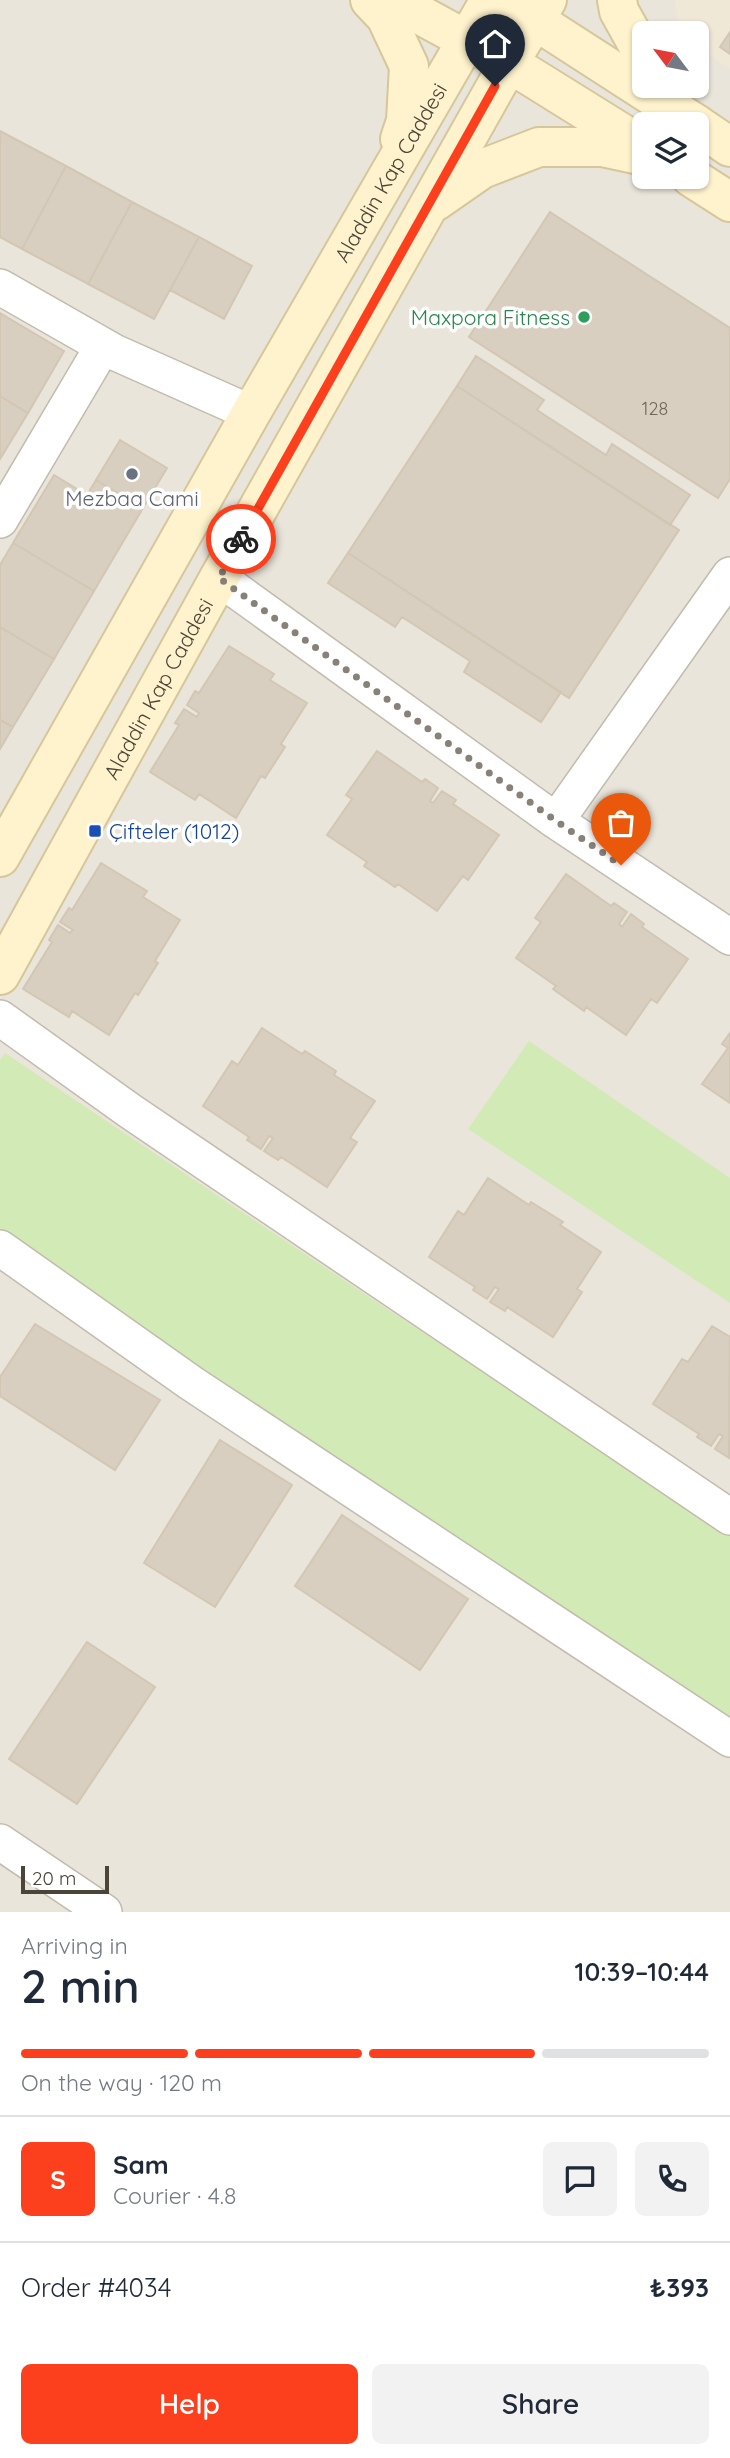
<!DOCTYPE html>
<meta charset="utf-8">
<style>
:root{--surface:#fff;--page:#f2f2f3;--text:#1f2937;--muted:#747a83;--line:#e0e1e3;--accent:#fc3f1d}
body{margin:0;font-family:Quicksand,sans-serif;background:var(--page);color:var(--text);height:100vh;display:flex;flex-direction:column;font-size:26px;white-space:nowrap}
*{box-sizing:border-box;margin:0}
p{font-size:23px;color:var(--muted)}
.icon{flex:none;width:38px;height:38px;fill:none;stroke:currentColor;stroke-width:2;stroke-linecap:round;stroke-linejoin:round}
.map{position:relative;height:1912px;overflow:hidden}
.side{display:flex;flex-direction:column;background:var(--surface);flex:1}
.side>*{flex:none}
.needle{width:46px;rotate:302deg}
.buttons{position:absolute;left:632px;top:21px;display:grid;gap:14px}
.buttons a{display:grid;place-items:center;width:77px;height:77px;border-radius:10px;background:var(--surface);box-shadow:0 2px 5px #0004;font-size:35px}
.scale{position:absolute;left:21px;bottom:18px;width:88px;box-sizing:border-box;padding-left:7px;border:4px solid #4b4439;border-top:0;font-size:19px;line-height:24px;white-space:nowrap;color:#4b4439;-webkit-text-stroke:5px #fff;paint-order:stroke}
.pin{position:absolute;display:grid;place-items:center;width:60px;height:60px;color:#fff;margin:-72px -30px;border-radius:50% 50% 50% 0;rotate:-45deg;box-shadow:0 0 7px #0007}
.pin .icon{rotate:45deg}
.courier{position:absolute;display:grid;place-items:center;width:70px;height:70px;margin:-35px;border:5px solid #fc3f1d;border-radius:50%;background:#fff;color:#222;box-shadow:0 2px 9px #0007}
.headline em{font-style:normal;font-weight:600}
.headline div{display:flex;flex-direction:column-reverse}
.headline{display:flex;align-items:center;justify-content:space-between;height:119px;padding:0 21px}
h1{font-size:46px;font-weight:600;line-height:52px}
.bar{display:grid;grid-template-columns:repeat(4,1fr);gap:10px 7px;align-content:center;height:84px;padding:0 21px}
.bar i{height:9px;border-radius:5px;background:var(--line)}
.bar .on{background:var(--accent)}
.bar p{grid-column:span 4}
.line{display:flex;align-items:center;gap:18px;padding:0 21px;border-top:2px solid var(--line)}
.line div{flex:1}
.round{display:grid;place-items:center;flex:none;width:74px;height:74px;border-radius:10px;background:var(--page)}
.cta{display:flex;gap:14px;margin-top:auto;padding:14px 21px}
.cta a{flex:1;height:80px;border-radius:10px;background:var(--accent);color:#fff;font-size:28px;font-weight:600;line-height:80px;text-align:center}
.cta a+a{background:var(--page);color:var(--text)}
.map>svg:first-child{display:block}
.residential{fill:#eae5da;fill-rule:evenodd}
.education{fill:#efe8d6}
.green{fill:#d2eab5}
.building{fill:#d8cfc1;stroke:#d3c7b4;stroke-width:2}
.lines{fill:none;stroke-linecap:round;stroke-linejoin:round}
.street-casing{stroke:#c2bbae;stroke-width:38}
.secondary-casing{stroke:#d6c79b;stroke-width:42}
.street{stroke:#fff;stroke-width:35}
.secondary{stroke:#fff3cd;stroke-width:38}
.done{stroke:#878178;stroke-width:7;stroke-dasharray:0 12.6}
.route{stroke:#fc3f1d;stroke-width:9}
.leisure-dot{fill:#2e9e5b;stroke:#fff;stroke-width:2.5}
.worship-dot{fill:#6b7280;stroke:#fff;stroke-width:2.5}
.transit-dot{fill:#1a4fb4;stroke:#fff;stroke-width:2.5}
.labels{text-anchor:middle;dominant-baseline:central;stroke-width:7;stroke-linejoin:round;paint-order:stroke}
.number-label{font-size:18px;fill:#6e675b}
.street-label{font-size:21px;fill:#4b4439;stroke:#fff}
.leisure-label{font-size:21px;fill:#27864d;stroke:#fff;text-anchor:end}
.worship-label{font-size:21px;fill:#5b616d;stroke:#fff}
.transit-label{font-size:21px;fill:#164399;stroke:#fff;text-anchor:start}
</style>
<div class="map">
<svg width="730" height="1912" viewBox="0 0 730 1912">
<rect width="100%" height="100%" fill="#f6f3ec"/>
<path class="residential" d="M 0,0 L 730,0 L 730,1912 L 0,1912 ZM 644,33 L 696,33 L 696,86 L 644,86 ZM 644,124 L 696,124 L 696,177 L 644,177 Z"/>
<path class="education" d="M 675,0 L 730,0 L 730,69 L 697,46 L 696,33 L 680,33 Z"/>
<path class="green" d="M 529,1041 L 730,1178 L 730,1303 L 468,1129 Z
M 5,1053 L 381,1305 L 730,1533 L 730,1720 L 312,1448 L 0,1233 L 0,1060 Z"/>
<path class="building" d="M 730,32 L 730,54 L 720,47 Z
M 0,131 L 66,166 L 22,249 L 0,237 Z
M 66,166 L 132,202 L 88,284 L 22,249 Z
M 132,202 L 199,237 L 154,319 L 88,284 Z
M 550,212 L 730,328 L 730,479 L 718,498 L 469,337 Z
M 199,237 L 252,266 L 224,319 L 170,290 Z
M 0,313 L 64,351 L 28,413 L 0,396 Z
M 476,356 L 544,400 L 537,410 L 606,455 L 612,444 L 690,495 L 670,525 L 457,386 Z
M 457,386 L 679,530 L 569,698 L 348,553 Z
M 0,396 L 28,413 L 0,459 Z
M 120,440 L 167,468 L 143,508 L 96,480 Z
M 54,475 L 87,495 L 96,480 L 143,508 L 94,591 L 13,543 Z
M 13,543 L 94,591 L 54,659 L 0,627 L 0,565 Z
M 348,553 L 561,692 L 541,722 L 464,672 L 470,661 L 402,617 L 395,627 L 328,583 Z
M 0,627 L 54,659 L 13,727 L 0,720 Z
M 229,646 L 274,674 L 270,680 L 307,703 L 281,744 L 285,747 L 265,778 L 261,776 L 236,818 L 199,794 L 195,800 L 150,772 L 179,725 L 175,723 L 184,709 L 197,717 L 199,713 L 187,705 L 195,691 L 199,693 Z
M 0,720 L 13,727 L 0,749 Z
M 377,751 L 422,782 L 425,779 L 438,788 L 430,801 L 433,803 L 442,791 L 456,800 L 453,804 L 499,835 L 468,880 L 463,876 L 437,911 L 398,884 L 395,887 L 364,866 L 367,862 L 327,835 L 352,799 L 346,795 Z
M 101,863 L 147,891 L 143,897 L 180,920 L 155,961 L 158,963 L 138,995 L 135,993 L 109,1035 L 72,1011 L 69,1017 L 23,989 L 52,942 L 49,940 L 58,925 L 70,933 L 73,930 L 60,922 L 69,908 L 72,910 Z
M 566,874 L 611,906 L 614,903 L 627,912 L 619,924 L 622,927 L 631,914 L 644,924 L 642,927 L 688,959 L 657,1003 L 651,999 L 626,1035 L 586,1007 L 584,1011 L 553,989 L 556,986 L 516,958 L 541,922 L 535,918 Z
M 262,1028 L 302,1054 L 305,1051 L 336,1071 L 334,1075 L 375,1101 L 350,1138 L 357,1142 L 327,1187 L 281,1157 L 278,1160 L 264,1151 L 273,1138 L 269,1136 L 261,1149 L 247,1140 L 249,1137 L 203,1106 L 232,1061 L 238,1065 Z
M 730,1033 L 730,1103 L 702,1084 L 728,1048 L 722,1044 Z
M 488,1178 L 529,1205 L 531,1202 L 563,1222 L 560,1225 L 601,1252 L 577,1289 L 582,1292 L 553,1337 L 507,1307 L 505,1311 L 490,1302 L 499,1289 L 495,1287 L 487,1299 L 473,1290 L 475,1287 L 429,1257 L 458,1211 L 464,1215 Z
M 35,1324 L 160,1400 L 115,1470 L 0,1396 L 0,1377 Z
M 712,1326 L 730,1337 L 729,1458 L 715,1449 L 723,1436 L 719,1434 L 711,1446 L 697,1437 L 699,1434 L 653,1404 L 682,1359 L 688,1362 Z
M 220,1440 L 292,1485 L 215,1607 L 144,1563 Z
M 342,1515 L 468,1599 L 420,1670 L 295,1586 Z
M 87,1642 L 155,1687 L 77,1804 L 9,1759 Z"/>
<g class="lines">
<g class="street-casing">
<path id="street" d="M 0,287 L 114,352 L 251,413
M 0,520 L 103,346
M 219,578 L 556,821 L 730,937
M 556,821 L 730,575
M 0,1018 L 130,1111 L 730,1517
M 0,1248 L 191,1383 L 730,1739
M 0,1842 L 104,1912"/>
</g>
<g class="secondary-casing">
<g id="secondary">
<path d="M 370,0 L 386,17 L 409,66 L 406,121 L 400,139"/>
<path d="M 393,0 L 509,63 L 644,147"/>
<path d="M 617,0 L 619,11 L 644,56"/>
<path d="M 513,6 L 696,124"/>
<path d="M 696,124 L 730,147"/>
<path d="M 691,177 L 730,202"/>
<path d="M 436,201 L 482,169 L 539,147 L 602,147 L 644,156"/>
<path id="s1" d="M 0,857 L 251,413 L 490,0"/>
<path id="s2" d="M 0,975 L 219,578 L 509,63 L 547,0"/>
</g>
</g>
<use href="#street" class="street"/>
<use href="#secondary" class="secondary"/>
</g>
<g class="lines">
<path class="done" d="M 241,539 L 219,578 L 556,821 L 621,865"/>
<path class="route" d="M 241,539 L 495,86"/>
</g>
<circle class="leisure-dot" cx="584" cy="317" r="7"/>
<circle class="worship-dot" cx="132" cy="474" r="7"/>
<rect class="transit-dot" x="88" y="824" width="14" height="14" rx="3.5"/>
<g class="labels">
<g class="number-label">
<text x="655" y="408">128</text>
</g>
<g class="street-label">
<text stroke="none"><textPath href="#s1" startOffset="788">Aladdin Kap Caddesi</textPath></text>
<text stroke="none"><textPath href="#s2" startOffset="327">Aladdin Kap Caddesi</textPath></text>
</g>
<g class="leisure-label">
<text x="570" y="317">Maxpora Fitness</text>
</g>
<g class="worship-label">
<text x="132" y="498">Mezbaa Cami</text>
</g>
<g class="transit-label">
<text x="109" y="831">Çifteler (1012)</text>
</g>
</g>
</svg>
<div class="buttons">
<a><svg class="needle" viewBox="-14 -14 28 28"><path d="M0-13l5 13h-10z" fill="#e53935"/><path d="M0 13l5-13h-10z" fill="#747a83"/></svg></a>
<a><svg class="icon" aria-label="layers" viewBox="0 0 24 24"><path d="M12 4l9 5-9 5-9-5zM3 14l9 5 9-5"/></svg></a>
</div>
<div class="scale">20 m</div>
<div class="pin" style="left:621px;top:865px;background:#ea580c"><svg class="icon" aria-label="bag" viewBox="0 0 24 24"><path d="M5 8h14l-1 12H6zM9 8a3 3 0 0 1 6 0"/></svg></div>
<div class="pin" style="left:495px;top:86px;background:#1f2937"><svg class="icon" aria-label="home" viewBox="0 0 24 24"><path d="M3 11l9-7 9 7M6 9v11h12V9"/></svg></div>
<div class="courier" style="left:241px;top:539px"><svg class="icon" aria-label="bike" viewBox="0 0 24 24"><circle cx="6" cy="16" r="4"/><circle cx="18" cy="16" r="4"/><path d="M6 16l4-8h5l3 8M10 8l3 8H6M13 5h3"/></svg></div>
</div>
<section class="side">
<div class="headline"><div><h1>2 min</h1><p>Arriving in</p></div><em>10:39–10:44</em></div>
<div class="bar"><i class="on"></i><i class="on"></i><i class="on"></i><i></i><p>On the way · 120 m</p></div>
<div class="line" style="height:126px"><b class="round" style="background:var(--accent);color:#fff">S</b><div><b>Sam</b><p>Courier · 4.8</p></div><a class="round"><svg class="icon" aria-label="chat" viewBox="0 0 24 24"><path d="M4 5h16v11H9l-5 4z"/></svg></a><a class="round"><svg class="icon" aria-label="phone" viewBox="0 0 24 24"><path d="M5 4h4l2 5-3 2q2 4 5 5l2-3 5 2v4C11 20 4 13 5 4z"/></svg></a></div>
<div class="line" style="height:91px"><div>Order #4034</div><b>₺393</b></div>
<div class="cta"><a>Help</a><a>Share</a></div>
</section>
